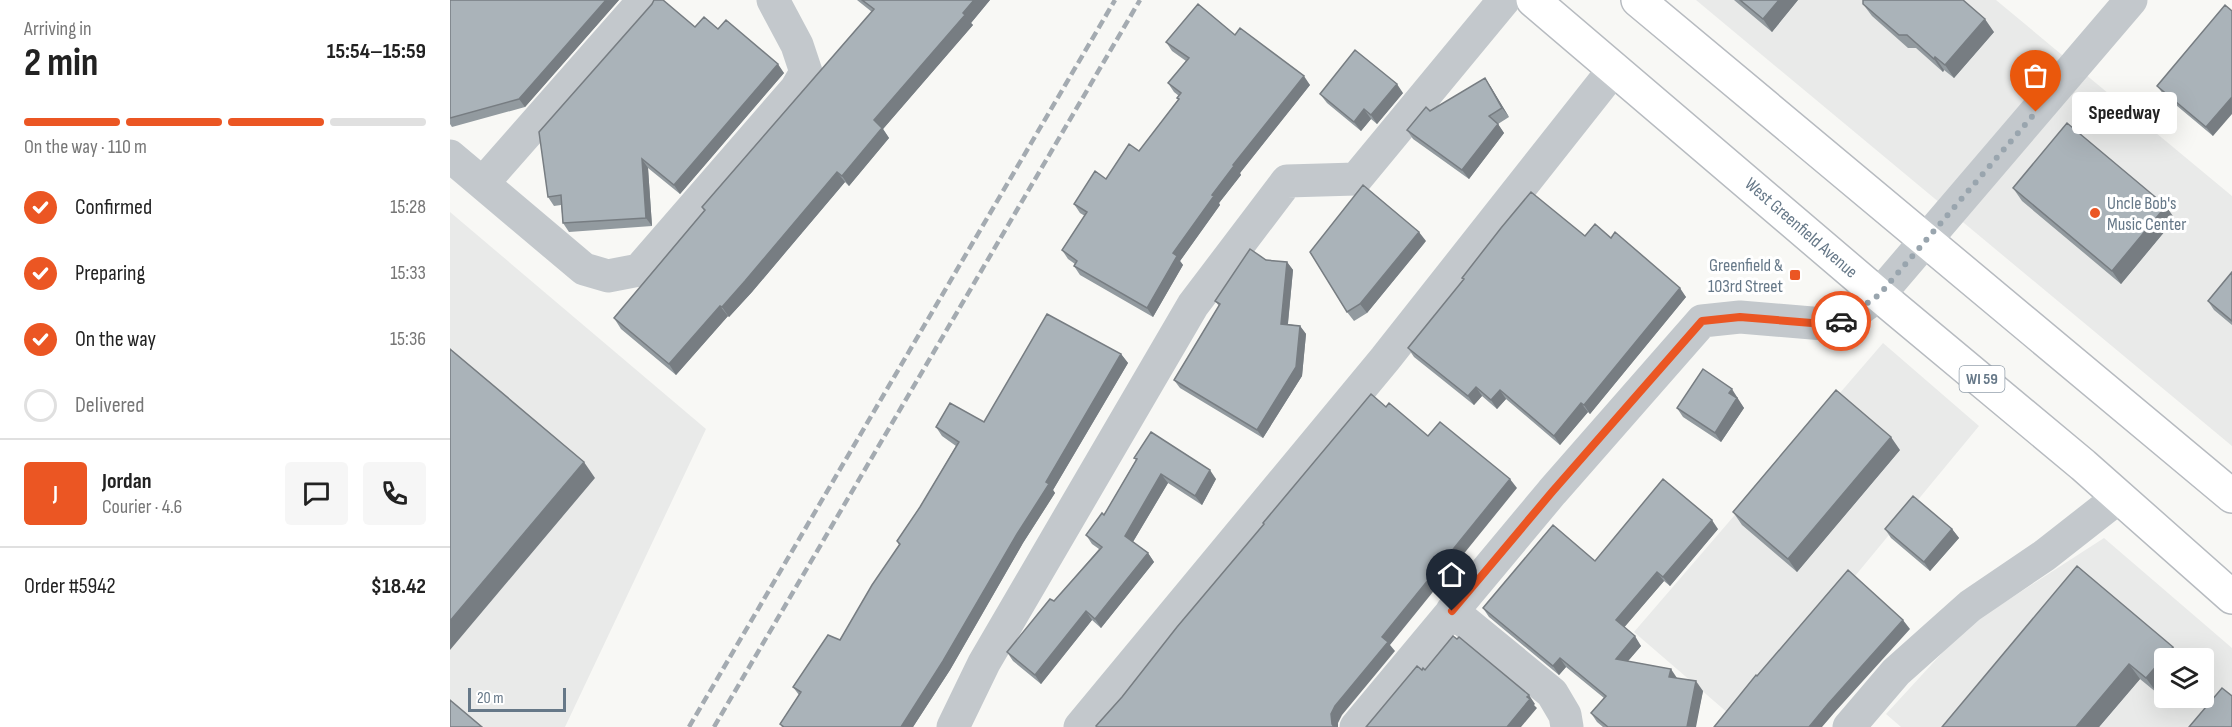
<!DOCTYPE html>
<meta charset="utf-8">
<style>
:root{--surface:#fff;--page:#f6f6f6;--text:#222;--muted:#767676;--line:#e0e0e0;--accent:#eb5623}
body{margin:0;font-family:"Sofia Sans Condensed",sans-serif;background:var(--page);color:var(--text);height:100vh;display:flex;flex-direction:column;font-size:22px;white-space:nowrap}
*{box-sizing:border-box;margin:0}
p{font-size:20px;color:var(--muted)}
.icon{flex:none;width:33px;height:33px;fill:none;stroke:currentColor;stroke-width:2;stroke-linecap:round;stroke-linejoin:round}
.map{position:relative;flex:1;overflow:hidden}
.drawer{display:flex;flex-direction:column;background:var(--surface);width:450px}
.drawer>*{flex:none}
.fabs{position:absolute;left:1704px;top:648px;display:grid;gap:12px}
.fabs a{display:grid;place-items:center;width:60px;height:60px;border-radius:6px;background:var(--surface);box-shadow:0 6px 24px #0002;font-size:30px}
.scale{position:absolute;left:18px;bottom:15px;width:98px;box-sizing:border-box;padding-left:6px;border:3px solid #667888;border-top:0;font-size:16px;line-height:21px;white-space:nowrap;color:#667888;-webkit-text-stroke:4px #fff;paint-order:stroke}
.pin{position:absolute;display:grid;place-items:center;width:51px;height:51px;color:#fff;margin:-62px -26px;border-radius:50% 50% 50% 0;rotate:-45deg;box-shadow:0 0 6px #0007}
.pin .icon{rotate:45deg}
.courier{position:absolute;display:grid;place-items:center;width:60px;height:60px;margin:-30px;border:4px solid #eb5623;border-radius:50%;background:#fff;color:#222;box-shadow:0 2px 8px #0007}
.bubble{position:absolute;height:42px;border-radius:6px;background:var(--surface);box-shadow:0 6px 24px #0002;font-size:20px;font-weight:700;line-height:42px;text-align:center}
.summary em{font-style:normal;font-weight:700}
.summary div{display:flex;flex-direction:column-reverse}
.summary{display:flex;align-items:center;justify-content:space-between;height:102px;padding:0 24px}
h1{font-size:39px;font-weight:700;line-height:45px}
.bar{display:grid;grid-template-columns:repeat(4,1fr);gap:9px 6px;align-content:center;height:72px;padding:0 24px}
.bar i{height:8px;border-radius:4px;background:var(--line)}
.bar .current{background:var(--accent)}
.bar p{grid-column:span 4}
.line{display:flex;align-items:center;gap:15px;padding:0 24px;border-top:2px solid var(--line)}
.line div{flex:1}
.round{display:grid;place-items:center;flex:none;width:63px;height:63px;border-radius:6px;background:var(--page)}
ol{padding:0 24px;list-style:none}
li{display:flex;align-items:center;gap:18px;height:66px}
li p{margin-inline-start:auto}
li .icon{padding:6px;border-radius:50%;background:var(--accent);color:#fff;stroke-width:4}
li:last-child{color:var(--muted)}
li i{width:33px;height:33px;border:3px solid var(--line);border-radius:50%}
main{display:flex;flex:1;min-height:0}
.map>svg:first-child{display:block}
.built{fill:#e9eae9;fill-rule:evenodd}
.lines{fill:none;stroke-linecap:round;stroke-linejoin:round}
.major-casing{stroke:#b7bbc0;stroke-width:36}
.minor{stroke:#c3c8cc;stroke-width:33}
.major{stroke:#fff;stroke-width:33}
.rail{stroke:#a4abb1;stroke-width:4.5;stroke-dasharray:9 4.5;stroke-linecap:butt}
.wall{fill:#929a9f}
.shaded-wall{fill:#777d82}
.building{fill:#aab3b9;stroke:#777d82;stroke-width:1.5}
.done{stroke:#99a5ae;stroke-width:6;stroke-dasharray:0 10.8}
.route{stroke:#eb5623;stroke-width:8}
.poi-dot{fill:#eb5623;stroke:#fff;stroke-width:2}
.labels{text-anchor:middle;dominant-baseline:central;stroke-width:6;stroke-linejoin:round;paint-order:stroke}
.shield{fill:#fff;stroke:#94a0ac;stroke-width:1.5}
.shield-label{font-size:16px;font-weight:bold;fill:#667888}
.poi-label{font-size:18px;fill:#667888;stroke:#fff;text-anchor:start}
.street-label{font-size:18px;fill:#667888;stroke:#fff}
</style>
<main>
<section class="drawer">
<div class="summary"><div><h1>2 min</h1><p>Arriving in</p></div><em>15:54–15:59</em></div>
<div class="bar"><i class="current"></i><i class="current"></i><i class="current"></i><i></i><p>On the way · 110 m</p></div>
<ol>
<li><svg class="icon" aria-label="check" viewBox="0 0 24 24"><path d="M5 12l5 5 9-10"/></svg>Confirmed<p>15:28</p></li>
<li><svg class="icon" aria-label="check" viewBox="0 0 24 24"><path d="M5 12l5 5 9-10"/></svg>Preparing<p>15:33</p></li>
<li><svg class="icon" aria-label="check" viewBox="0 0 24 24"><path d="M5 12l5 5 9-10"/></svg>On the way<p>15:36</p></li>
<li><i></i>Delivered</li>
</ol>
<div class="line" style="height:108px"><b class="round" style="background:var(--accent);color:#fff">J</b><div><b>Jordan</b><p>Courier · 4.6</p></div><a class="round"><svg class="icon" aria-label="chat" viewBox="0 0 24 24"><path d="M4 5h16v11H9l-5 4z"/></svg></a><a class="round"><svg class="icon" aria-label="phone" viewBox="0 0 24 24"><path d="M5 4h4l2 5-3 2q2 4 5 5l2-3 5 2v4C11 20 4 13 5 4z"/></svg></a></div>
<div class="line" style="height:78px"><div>Order #5942</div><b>$18.42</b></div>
</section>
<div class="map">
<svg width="1782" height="727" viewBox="0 0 1782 727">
<rect width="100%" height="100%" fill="#f8f8f5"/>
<path class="built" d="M 1246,0 L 1546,0 L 1782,196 L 1782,446 Z
M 0,212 L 256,429 L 115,727 L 0,727 Z
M 1433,343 L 1529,426 L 1286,720 L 1184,632 Z
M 1654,538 L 1782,648 L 1782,727 L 1451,727 L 1436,714 L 1516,627 ZM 1714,658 L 1754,658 L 1754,698 L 1714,698 Z"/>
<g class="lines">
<g class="major-casing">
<path id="major" d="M 1083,0 L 1429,295 L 1633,465 L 1782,597
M 1188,0 L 1782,496"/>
</g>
<path class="minor" d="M 0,156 L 134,269 L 158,276 L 189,270 L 346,89 L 356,72 L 347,45 L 323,0
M 33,183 L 194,0
M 1002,611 L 1102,693 L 1115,715 L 1117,727
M 503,727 L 534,663 L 743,305 L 837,181 L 906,179 L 1054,0
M 630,727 L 935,359 L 1164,69
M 906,727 L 1102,492 L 1252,321 L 1290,317 L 1374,324 L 1394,320 L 1429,295 L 1681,0
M 1399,727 L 1446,672 L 1520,606 L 1595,555 L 1669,497"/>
<use href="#major" class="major"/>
<path class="rail" d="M 239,727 L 665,0
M 264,727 L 690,0"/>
</g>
<path class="wall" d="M 0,0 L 169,0 L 75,107 L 2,127 L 0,124 Z
M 407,0 L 540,0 L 521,23 L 523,25 L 433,129 L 439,138 L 399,186 L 395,182 L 302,292 L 279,317 L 278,316 L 226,375 L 171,329 L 164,318 L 254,211 L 252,207 L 422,12 Z
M 1284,0 L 1348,0 L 1322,32 Z
M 1413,4 L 1544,32 L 1504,78 L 1494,70 L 1493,72 L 1466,48 L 1458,48 L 1422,16 Z
M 1775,5 L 1763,136 L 1714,95 L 1707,86 Z
M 245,27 L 268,29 L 334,73 L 230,194 L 198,168 L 202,226 L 119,232 L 113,223 L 111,205 L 104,206 L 98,197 Z
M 785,35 L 860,85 L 790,173 L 791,175 L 769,203 L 770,205 L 730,261 L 733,265 L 703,317 L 630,275 L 624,266 L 625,264 L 618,259 L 612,250 L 635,216 L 630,213 L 624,204 L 656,179 L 689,151 L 728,100 L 727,98 L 729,96 L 724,92 L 718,83 L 736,61 L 722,51 L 716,42 Z
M 1035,78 L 1059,117 L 1048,124 L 1054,133 L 1019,179 L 963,139 L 957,130 Z
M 953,93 L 927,124 L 921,119 L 911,131 L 877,103 L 870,94 Z
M 1563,188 L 1725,219 L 1671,284 L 1572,201 Z
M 1135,236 L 1161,238 L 1236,297 L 1140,414 L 1138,412 L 1110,445 L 1056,399 L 1047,409 L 1032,396 L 1024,405 L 964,357 L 958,348 Z
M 976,241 L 917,313 L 904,321 L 897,312 Z
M 816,260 L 837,262 L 843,270 L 838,324 L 850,326 L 856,334 L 852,376 L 813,438 L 730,388 L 724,380 L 769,306 L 765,301 Z
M 1782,272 L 1782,325 L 1764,310 L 1758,301 Z
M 671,354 L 678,363 L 603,490 L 605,493 L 573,543 L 500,670 L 463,727 L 332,727 L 330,724 L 349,695 L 343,687 L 390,640 L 449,545 L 447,541 L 470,507 L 506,446 L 492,436 L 486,427 L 534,422 Z
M 1288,398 L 1287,399 L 1294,408 L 1271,442 L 1233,417 L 1227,408 Z
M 1450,450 L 1347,572 L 1292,525 L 1283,512 Z
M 684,458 L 766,479 L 752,505 L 718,483 L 683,542 L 698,553 L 704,562 L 651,628 L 642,620 L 591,684 L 563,661 L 557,652 L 604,601 L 649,549 L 642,544 L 636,535 L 654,515 L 686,460 Z
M 1268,529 L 1220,586 L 1214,581 L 1174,627 L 1191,646 L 1178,661 L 1227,678 L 1253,691 L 1245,727 L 1153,727 L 1147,722 L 1141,713 L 1154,698 L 1116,667 L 1109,675 L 1039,617 L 1033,608 L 1145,561 Z
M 1435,529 L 1502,529 L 1509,538 L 1480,571 L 1441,538 Z
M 1723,647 L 1731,658 L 1714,658 L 1714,684 L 1707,693 L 1690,679 L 1649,727 L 1492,727 Z"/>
<path class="shaded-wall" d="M 156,0 L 169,0 L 75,107 L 69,99 Z
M 524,0 L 540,0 L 521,23 L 523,25 L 433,129 L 439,138 L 399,186 L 392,176 L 424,120 Z
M 1329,0 L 1348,0 L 1322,32 L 1313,19 Z
M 1535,19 L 1544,32 L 1504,78 L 1495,65 Z
M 1485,57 L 1494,70 L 1493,72 L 1484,59 Z
M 328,64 L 334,73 L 230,194 L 224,185 Z
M 854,76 L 860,85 L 790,173 L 791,175 L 769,203 L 770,205 L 730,261 L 733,265 L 703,317 L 697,308 L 723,253 L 783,165 Z
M 1035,78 L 1041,87 L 1059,117 L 1052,108 Z
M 947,84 L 953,93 L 927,124 L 921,115 Z
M 1782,97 L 1782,114 L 1763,136 L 1756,127 Z
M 914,109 L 921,119 L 911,131 L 904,122 Z
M 1048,124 L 1054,133 L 1019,179 L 1012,170 Z
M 192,159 L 198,168 L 202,226 L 196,218 Z
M 387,172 L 395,182 L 302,292 L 279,317 L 272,307 Z
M 1716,206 L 1725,219 L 1671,284 L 1662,271 Z
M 969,232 L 976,241 L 917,313 L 910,304 Z
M 837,262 L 843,270 L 837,332 L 831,324 Z
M 1230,288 L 1236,297 L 1140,414 L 1134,405 Z
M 270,306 L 278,316 L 226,375 L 219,364 Z
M 850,326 L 856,334 L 852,376 L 813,438 L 807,430 Z
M 671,354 L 678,363 L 603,490 L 605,493 L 573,543 L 500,670 L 463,727 L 451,727 Z
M 1026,387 L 1032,396 L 1024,405 L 1018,396 Z
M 1282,389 L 1294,408 L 1271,442 L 1265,433 L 1279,393 Z
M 1050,390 L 1056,399 L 1047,409 L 1041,400 Z
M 1131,403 L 1138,412 L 1110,445 L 1104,436 Z
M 1441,437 L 1450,450 L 1347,572 L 1338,559 Z
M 134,462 L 145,478 L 0,650 L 0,621 Z
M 760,470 L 766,479 L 752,505 L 745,496 Z
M 711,474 L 718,483 L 681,545 L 675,536 Z
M 1060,479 L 1067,488 L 940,645 L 945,651 L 892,715 L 888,723 L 888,727 L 884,727 L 882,724 L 881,714 L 885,706 L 932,637 Z
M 1262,520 L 1268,529 L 1220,586 L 1213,577 Z
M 1502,529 L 1509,538 L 1480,571 L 1474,562 Z
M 698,553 L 704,562 L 651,628 L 645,619 Z
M 1207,572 L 1214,581 L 1172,630 L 1166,620 Z
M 636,611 L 642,620 L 591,684 L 585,675 Z
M 1453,620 L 1460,629 L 1384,713 L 1372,727 L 1359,727 L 1378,704 Z
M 1185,636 L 1191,646 L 1172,668 L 1166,659 Z
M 1723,647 L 1731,658 L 1714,658 L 1714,684 L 1707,693 L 1696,678 Z
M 1110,658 L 1116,667 L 1109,675 L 1103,666 Z
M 1679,664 L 1690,679 L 1649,727 L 1626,727 Z
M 1221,669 L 1227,678 L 1219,677 Z
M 1246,681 L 1253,691 L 1246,727 L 1237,727 Z
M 1079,695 L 1085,704 L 1084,705 L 1087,708 L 1071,727 L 1057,727 Z"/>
<path class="building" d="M 0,0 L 156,0 L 69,99 L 0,118 Z
M 204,0 L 213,0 L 245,27 L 254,17 L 268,29 L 276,20 L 328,64 L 224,185 L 192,159 L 196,218 L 113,223 L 111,195 L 98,197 L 89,132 L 202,4 Z
M 412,0 L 524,0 L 513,13 L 515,15 L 424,120 L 432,128 L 392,176 L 387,172 L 295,281 L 272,307 L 270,306 L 219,364 L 164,318 L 255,210 L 252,207 L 424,9 Z
M 1290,0 L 1329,0 L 1313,19 Z
M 1413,0 L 1513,0 L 1535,19 L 1495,65 L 1485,57 L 1484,59 L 1457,35 L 1449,35 L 1413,4 Z
M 748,4 L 785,35 L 790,28 L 854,76 L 783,165 L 784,166 L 762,195 L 764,196 L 723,253 L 727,256 L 697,308 L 624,266 L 627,261 L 612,250 L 637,212 L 624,204 L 645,171 L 656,179 L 679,144 L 689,151 L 729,99 L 727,98 L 731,93 L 718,83 L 739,58 L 716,42 Z
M 1775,5 L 1782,11 L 1782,97 L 1756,127 L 1707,86 Z
M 905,50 L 947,84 L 921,115 L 914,109 L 904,122 L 870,94 Z
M 1035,78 L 1052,108 L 1039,116 L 1048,124 L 1012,170 L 957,130 L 976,107 L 980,111 Z
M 1617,123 L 1716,206 L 1662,271 L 1563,188 Z
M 913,185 L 969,232 L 910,304 L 897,312 L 860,252 Z
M 1081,192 L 1135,236 L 1145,224 L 1161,238 L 1165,232 L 1230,288 L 1134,405 L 1131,403 L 1104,436 L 1050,390 L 1041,400 L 1026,387 L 1018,396 L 958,348 L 1014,279 L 1012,278 L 1051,228 Z
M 800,249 L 816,260 L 837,262 L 831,324 L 850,326 L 846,367 L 807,430 L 724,380 L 770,304 L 765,301 Z
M 1782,272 L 1782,321 L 1758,301 Z
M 597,314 L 671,354 L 596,482 L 599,484 L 567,534 L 493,661 L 451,727 L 334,727 L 330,724 L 351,692 L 343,687 L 378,635 L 390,640 L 422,585 L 450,544 L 447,541 L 470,507 L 509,442 L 486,427 L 500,403 L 534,422 Z
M 0,349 L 134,462 L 0,621 Z
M 1253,369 L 1282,389 L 1279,393 L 1287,398 L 1265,433 L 1227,408 Z
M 1386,390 L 1441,437 L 1338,559 L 1283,512 Z
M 921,394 L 936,407 L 939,403 L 978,436 L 990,422 L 1060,479 L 932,637 L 938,642 L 885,706 L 881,714 L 882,724 L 884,727 L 647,727 L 646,726 L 672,697 L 727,627 L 814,524 L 813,523 Z
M 701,432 L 760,470 L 745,496 L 711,474 L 675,536 L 698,553 L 645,619 L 636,611 L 585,675 L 557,652 L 600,599 L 604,601 L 652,547 L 636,535 L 652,513 L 654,515 L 687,459 L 684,458 Z
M 1213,479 L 1262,520 L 1213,577 L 1207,572 L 1166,620 L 1185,636 L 1166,659 L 1221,669 L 1219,677 L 1246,681 L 1237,727 L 1158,727 L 1141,713 L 1156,696 L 1110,658 L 1103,666 L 1033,608 L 1103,525 L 1145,561 Z
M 1463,496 L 1502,529 L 1474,562 L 1435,529 Z
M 1627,566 L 1723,647 L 1696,678 L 1679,664 L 1626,727 L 1492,727 Z
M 1398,570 L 1453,620 L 1378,704 L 1359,727 L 1264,727 L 1306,675 L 1307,676 Z
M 1003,636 L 1007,639 L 1009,637 L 1079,695 L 1077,697 L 1080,699 L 1057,727 L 916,727 L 967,666 L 972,670 L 973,668 L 975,670 Z
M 1772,688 L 1782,696 L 1782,727 L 1739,727 Z
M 0,700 L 32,727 L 0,727 Z"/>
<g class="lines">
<path class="done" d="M 1391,321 L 1429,295 L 1586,112"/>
<path class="route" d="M 1002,611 L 1102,492 L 1252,321 L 1290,317 L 1374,324 L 1391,321"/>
</g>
<g class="poi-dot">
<circle cx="1645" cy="213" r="6"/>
<rect x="1339" y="269" width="12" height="12" rx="3"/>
</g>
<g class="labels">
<rect class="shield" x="1509.5" y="366" width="45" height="26" rx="4.5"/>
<g class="shield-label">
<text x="1532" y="379">WI 59</text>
</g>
<g class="poi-label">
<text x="1657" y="203">Uncle Bob's<tspan x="1657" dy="21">Music Center</tspan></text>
<text x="1333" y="265" text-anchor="end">Greenfield &amp;<tspan x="1333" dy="21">103rd Street</tspan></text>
</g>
<g class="street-label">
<text transform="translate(1351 228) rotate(41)">West Greenfield Avenue</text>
</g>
</g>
</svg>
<div class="fabs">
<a><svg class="icon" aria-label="layers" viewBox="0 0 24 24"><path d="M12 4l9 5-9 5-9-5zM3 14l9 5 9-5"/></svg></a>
</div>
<div class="scale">20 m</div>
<div class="pin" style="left:1586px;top:112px;background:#ea580c"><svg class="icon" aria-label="bag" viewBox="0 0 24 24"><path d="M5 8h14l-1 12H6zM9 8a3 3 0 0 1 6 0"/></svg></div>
<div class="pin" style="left:1002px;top:611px;background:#1f2937"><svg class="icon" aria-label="home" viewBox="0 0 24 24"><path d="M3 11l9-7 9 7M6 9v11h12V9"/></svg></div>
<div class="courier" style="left:1391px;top:321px"><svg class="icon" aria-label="car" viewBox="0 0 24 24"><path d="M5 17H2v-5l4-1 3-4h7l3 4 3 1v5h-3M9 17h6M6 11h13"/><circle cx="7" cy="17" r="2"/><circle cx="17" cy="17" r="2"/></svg></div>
<div class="bubble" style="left:1622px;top:92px;width:105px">Speedway</div>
</div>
</main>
